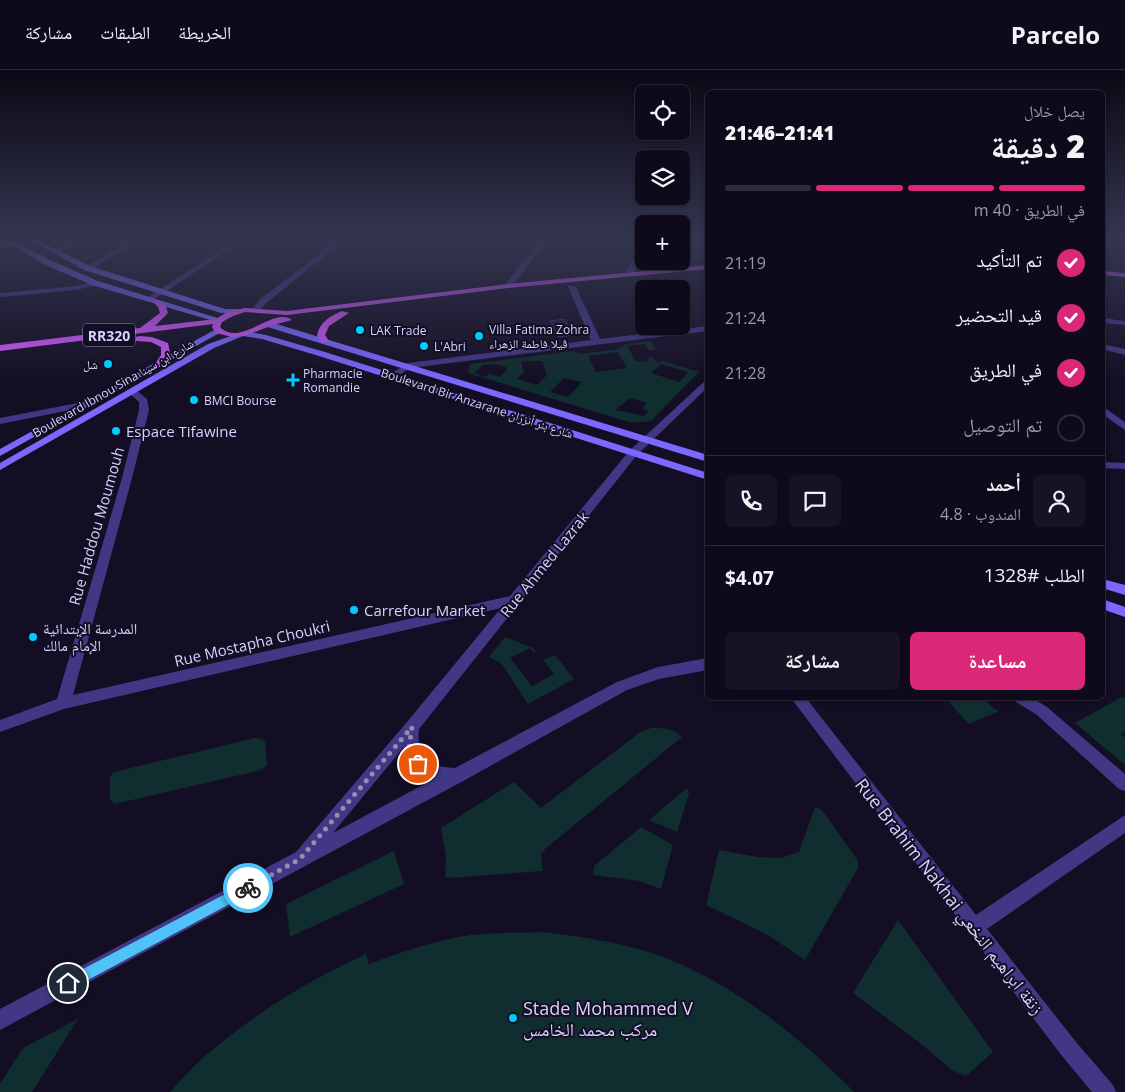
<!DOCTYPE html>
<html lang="ar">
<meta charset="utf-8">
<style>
:root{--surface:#0f0a1b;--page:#181324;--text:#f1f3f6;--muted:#9b9aa3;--line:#2f2b3a;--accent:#db2777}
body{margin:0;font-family:"Open Sans","Noto Naskh Arabic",sans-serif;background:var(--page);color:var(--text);direction:rtl;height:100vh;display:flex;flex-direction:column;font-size:19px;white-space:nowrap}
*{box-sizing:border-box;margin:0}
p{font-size:16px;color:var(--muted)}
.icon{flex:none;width:28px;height:28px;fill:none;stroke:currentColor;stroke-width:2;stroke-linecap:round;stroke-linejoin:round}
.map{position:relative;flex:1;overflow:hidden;direction:ltr}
.sheet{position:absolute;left:705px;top:20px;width:400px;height:610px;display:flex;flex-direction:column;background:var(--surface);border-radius:8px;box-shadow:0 1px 4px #0004,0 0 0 1px var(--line);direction:rtl}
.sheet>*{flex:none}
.buttons{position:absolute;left:635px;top:15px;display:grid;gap:10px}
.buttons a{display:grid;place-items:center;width:55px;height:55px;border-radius:8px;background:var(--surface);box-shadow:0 1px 4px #0004,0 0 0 1px var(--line);font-size:25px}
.pin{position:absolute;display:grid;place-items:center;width:42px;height:42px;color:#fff;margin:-21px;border:2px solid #fff;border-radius:50%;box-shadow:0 1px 5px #0007}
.courier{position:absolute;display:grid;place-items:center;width:50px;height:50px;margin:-25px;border:4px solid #4fc3f7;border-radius:50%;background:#fff;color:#222;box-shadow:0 1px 6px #0007}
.headline em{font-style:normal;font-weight:800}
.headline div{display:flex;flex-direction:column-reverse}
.headline{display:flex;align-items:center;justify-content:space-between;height:85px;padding:0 20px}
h1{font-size:32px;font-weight:800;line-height:38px}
.bar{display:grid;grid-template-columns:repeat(4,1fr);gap:8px 5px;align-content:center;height:60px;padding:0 20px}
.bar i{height:6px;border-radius:4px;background:var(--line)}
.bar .selected{background:var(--accent)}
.bar p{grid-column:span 4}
.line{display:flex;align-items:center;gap:12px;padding:0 20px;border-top:1px solid var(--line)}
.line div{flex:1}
.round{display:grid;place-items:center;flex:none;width:52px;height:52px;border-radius:8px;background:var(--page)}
ol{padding:0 20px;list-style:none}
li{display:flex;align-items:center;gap:15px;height:55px}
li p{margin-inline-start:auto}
li .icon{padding:5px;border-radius:50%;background:var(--accent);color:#fff;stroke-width:4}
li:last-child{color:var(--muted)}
li i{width:28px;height:28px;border:2px solid var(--line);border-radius:50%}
.primary-button{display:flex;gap:10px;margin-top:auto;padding:10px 20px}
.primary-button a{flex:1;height:58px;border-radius:8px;background:var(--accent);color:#fff;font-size:20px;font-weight:800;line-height:58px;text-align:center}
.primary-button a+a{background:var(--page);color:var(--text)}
header{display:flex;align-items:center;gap:30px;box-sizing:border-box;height:70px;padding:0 25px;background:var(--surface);border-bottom:1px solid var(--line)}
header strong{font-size:24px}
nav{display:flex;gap:28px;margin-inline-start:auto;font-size:18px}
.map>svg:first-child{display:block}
.green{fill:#102d2f;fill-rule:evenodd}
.building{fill:#261946;stroke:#3f2a73}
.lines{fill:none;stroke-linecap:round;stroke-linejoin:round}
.minor{fill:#413785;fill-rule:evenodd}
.secondary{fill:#7a68ff;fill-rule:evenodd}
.primary{fill:#d058ff;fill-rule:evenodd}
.route{fill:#4fc3f7}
.done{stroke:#958db2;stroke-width:5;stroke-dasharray:0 9}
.poi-dot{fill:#00cbfc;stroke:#140e24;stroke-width:2}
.labels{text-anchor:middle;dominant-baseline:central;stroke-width:4;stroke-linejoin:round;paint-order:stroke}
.far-poi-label{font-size:12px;fill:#dad1ff;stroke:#140e24;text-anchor:start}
.far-street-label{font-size:12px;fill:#dad1ff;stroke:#140e24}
.shield{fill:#140e24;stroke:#9f96bd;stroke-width:1}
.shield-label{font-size:14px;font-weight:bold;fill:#dad1ff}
.poi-label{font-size:15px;fill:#dad1ff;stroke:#140e24;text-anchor:start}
.street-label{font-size:15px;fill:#dad1ff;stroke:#140e24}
.near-street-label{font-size:18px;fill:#dad1ff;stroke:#140e24}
.near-poi-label{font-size:18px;fill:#dad1ff;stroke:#140e24;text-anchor:start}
</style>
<header>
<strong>Parcelo</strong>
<nav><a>الخريطة</a><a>الطبقات</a><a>مشاركة</a></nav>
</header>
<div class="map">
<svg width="1125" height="1022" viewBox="0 0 1125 1022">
<rect width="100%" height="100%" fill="#140e24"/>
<path class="green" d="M 681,176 L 693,177 L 702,189 L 646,195 L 640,193 L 644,185 L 644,191 L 681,191 Z
M 650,271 L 656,280 L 649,280 L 644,274 L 627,276 L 636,292 L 649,291 L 648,288 L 653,287 L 657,293 L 663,291 L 699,302 L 651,351 L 632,353 L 468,303 L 470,294 L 574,281 L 580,284 L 619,279 L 625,274 ZM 618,282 L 627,298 L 596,302 L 588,286 ZM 527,291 L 542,291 L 547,305 L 537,315 L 517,309 L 524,302 L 521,292 ZM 497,294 L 506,297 L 507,300 L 500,307 L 490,304 L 485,307 L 474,303 L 483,295 ZM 661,294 L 688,302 L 688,303 L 679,312 L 651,303 ZM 564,308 L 582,312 L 568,327 L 550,322 ZM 630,328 L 647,333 L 642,339 L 648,341 L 644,346 L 615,340 Z
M 505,567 L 533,578 L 536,582 L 534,583 L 530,578 L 510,588 L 532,616 L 554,604 L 543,590 L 555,585 L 574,609 L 528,634 L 502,594 L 489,587 Z
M 1122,627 L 1125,629 L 1125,662 L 1121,664 L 1125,668 L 1125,695 L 1075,653 Z
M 945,628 L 984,628 L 992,637 L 999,641 L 969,654 Z
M 651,658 C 664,658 673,658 682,667 L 545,779 L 541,785 L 543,801 L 447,808 L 445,806 L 446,787 L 441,758 L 514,712 L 541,738 L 639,663 Z
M 255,668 L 262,669 L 265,671 L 267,695 L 261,700 L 115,734 L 110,729 L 110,707 L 114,702 Z
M 687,718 L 689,724 L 677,762 L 649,750 Z
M 815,737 L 822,740 L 858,791 L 858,798 L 805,890 L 768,865 L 706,835 L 719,780 L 758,787 L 781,788 L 799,782 Z
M 641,757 L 673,775 L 661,819 L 639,811 L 593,805 L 594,796 Z
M 394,781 L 404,814 L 290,867 L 286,834 Z
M 898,850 L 993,982 L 966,1006 L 953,1001 L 920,973 L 853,923 Z
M 543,862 C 584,867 627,873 666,888 C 738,917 800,967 854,1022 L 170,1022 C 181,1010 192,997 205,986 C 253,945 308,910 366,884 L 369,894 C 398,883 428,873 458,867 C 486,862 515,863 543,862 Z
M 78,949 L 32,1022 L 0,1022 L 0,1014 L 23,978 Z"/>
<path class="building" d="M 565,249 L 573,265 L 558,267 L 550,251 Z"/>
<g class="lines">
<path class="minor" d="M 76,169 L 84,169 L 58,183 L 52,182 Z
M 134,169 L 141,169 L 90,200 L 83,198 Z
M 238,169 L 245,169 L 152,231 L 145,229 Z
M 339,169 L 346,169 L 265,234 L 259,242 L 253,242 L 252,240 L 259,230 Z
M 542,169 L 548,169 L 511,218 L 505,218 L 505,214 Z
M 644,172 L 644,182 L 633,204 L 626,206 L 625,204 L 641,174 Z
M 0,174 L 14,173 L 17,175 L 0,178 Z
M 95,211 L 98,211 L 98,215 L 76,220 L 0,227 L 0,223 L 76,216 Z
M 569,215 L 576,217 L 600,269 L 708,256 L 708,261 L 410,298 L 395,308 L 389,308 L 387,306 L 408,293 L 591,270 L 568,217 Z
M 1102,248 L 1125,251 L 1125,255 L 1102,253 Z
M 1102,274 L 1125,279 L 1125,285 L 1102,279 Z
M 708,308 L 708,317 L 637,385 L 419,659 C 416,690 427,696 455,698 L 617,612 L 658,597 L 708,588 L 708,600 L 659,609 L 627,620 L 465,710 L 0,960 L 0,939 L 296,782 L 407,652 L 501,538 L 64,639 L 0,662 L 0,650 L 57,629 L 122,408 L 139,340 L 139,332 L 130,324 L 130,320 L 136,320 L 147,329 L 149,340 L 132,408 L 73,625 L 510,526 L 629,381 ZM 403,678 C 407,696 417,703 434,709 L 333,763 Z
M 88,331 L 91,332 L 91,336 L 0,354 L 0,348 Z
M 1102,336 L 1125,352 L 1125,360 L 1102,344 Z
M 1102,392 L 1125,393 L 1125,399 L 1102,398 Z
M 791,628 L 806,628 L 976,845 L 1125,745 L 1125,763 L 987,859 L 1076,972 L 1113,1015 L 1116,1022 L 1092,1022 L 1062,986 Z
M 1014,628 L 1032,628 L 1047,637 L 1125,704 L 1125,721 L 1119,719 L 1037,645 L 1016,632 Z"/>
<path class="secondary" d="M 2,169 L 9,169 L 52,191 L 98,211 L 224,250 L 217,252 L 92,215 L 46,195 Z
M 29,169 L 36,169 L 90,196 L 225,239 L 242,239 L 246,241 L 242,243 L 221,243 L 84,200 Z
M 264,252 L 270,252 L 708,385 L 708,392 L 264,256 Z
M 216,259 L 223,261 L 0,386 L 0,379 Z
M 245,261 L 266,265 L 325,282 L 708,403 L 708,410 L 319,286 L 262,269 L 243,266 L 214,278 L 0,400 L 0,393 L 208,274 Z
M 1102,509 L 1125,515 L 1125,525 L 1102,518 Z
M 1102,529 L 1125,537 L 1125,547 L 1102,539 Z"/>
<path class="primary" d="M 708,195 L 708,199 L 508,218 L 287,245 L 245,242 L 233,246 L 222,252 L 220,257 C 241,278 273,236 292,250 L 273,255 L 244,266 L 232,267 L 216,263 L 212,257 L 213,254 L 0,281 L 0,275 L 140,258 L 160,243 L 158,237 L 153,232 L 157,230 L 165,234 L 168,243 L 155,256 L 216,249 L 227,242 L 245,238 L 287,241 L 508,214 Z
M 1102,201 L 1125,203 L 1125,207 L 1102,205 Z
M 342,241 L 349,243 L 329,256 L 325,265 L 329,271 L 322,273 L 317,265 C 320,252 330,246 342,241 Z
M 139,266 L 152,267 L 168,273 L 170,283 L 162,296 L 159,297 L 155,294 L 161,285 L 161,277 L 151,272 L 136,271 L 136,267 Z"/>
</g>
<linearGradient id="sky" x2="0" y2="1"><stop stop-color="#0b0814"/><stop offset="0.54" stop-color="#343650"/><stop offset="1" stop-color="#343650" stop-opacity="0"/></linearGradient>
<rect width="1125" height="312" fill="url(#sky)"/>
<path class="route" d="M 248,812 L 252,814 L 254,818 L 252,822 L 73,918 L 68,920 L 64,918 L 62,913 L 64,909 Z"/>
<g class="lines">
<path class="done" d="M 248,818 L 300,789 L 412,657 L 409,677 L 418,694"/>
</g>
<g class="poi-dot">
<circle cx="360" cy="260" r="5"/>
<circle cx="479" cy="266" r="5"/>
<circle cx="424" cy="276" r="5"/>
<circle cx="108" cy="294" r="5"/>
<path d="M290.5 302.5h5v5h5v5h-5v5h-5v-5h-5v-5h5z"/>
<circle cx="194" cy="330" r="5"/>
<circle cx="116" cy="361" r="5"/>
<circle cx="354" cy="540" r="5"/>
<circle cx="33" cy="567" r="5"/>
<circle cx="513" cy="948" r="5"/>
</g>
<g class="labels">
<g class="far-poi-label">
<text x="489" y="259">Villa Fatima Zohra<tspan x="489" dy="14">ڤيلا فاطمة الزهراء</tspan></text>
<text x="370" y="260">LAK Trade</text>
<text x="434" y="276">L'Abri</text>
<text x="98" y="294" text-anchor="end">شل</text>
<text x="303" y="303">Pharmacie<tspan x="303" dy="14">Romandie</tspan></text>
<text x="204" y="330">BMCI Bourse</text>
</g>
<g class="far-street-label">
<text transform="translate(113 318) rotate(-30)">Boulevard Ibnou Sina شارع ابن سينا</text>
<text transform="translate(477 333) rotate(18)">Boulevard Bir Anzarane شارع بئر أنزران</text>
</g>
<rect class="shield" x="83" y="253.5" width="52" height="23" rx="4"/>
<g class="shield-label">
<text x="109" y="265">RR320</text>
</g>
<g class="poi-label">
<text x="126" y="361">Espace Tifawine</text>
<text x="364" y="540">Carrefour Market</text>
<text x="43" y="558">المدرسة الإبتدائية<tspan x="43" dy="17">الإمام مالك</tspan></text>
</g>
<g class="street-label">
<text transform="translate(96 456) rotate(-74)">Rue Haddou Moumouh</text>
<text transform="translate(544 494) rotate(-51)">Rue Ahmed Lazrak</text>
<text transform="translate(252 573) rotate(-13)">Rue Mostapha Choukri</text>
</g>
<g class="near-street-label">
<text transform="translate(950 826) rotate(52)">Rue Brahim Nakhai زنقة ابراهيم النخعي</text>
</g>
<g class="near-poi-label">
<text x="523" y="938">Stade Mohammed V<tspan x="523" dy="21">مركب محمد الخامس</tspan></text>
</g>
</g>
</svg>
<div class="buttons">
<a><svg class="icon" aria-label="locate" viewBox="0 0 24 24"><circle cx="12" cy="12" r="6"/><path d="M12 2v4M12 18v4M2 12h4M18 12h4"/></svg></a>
<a><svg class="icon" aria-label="layers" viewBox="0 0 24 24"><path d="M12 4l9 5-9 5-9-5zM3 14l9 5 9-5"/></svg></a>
<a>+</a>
<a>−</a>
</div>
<div class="pin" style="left:418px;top:694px;background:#ea580c"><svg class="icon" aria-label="bag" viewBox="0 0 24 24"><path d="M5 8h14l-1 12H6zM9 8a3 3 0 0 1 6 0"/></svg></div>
<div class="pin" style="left:68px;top:913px;background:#1f2937"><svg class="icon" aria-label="home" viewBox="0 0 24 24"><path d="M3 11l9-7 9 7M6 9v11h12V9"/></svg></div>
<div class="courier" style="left:248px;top:818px"><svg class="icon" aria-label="bike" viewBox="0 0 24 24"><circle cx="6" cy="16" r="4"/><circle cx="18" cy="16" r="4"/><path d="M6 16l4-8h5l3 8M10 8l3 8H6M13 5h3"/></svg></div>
<section class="sheet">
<div class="headline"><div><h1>2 دقيقة</h1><p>يصل خلال</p></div><em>21:41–21:46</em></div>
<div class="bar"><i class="selected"></i><i class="selected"></i><i class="selected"></i><i></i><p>في الطريق · 40 m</p></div>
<ol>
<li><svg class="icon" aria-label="check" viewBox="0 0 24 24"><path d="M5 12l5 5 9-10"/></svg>تم التأكيد<p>21:19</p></li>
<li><svg class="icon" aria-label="check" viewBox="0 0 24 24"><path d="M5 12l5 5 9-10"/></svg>قيد التحضير<p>21:24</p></li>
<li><svg class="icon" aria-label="check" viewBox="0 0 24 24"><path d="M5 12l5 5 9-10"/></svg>في الطريق<p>21:28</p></li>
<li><i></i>تم التوصيل</li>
</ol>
<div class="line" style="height:90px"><a class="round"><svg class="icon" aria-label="person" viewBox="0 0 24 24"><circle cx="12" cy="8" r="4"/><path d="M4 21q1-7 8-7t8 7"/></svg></a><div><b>أحمد</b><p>المندوب · 4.8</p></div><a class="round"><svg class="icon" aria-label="chat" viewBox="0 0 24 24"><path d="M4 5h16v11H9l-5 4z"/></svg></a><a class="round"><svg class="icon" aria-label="phone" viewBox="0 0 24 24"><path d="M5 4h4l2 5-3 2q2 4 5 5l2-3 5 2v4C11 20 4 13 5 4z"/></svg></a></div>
<div class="line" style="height:65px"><div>الطلب #1328</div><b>$4.07</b></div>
<div class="primary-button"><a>مساعدة</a><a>مشاركة</a></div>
</section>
</div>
